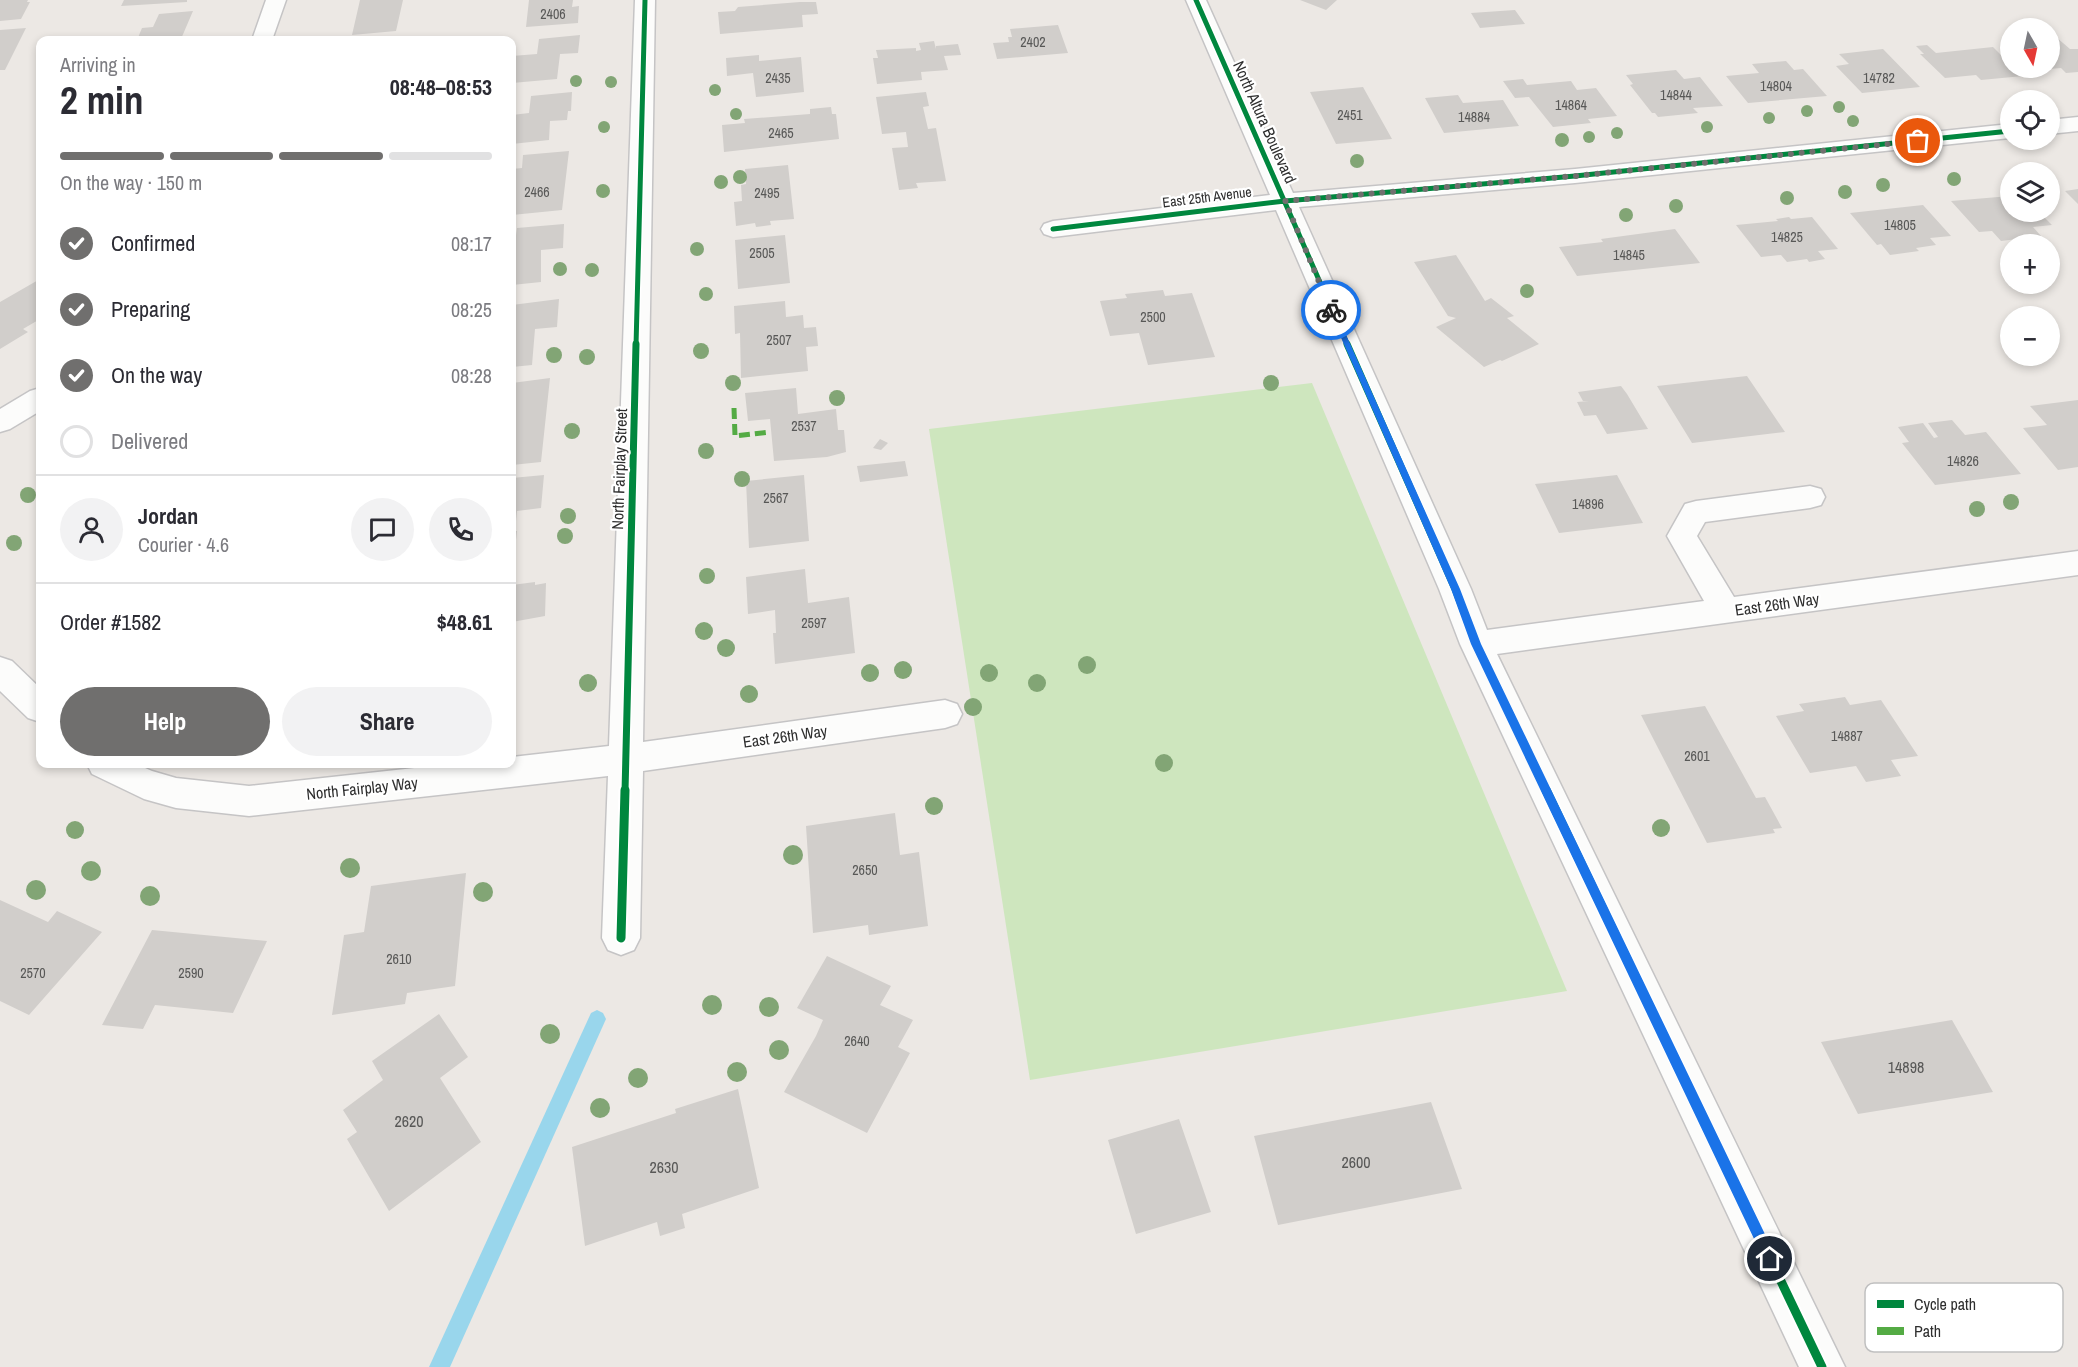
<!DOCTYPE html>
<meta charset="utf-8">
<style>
:root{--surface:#fff;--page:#f2f2f3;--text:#2b2b33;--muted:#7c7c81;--line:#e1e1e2;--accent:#706f6e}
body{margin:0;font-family:"Archivo Narrow",sans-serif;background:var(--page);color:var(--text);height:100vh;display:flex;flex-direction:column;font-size:22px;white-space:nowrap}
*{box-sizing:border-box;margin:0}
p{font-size:20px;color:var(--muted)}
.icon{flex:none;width:33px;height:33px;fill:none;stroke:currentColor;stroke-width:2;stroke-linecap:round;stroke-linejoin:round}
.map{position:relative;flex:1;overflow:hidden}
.drawer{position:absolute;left:36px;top:36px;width:480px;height:732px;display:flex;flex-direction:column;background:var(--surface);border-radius:12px;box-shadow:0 3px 9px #0003}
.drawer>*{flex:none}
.needle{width:39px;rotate:171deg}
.controls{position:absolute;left:2000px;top:18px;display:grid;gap:12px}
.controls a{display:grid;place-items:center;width:60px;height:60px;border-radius:50%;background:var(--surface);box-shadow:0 3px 9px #0003;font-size:30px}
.pin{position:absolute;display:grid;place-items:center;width:51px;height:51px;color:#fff;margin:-26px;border:3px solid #fff;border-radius:50%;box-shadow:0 2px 6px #0007}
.courier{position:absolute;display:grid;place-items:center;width:60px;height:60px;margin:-30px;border:4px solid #1a73e8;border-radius:50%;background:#fff;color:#222;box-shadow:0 2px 8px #0007}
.head em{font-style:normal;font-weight:800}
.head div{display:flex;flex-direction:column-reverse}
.head{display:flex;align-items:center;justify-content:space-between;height:102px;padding:0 24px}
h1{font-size:39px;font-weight:800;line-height:45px}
.bar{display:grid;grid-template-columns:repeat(4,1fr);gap:9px 6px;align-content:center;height:72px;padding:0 24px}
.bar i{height:8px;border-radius:4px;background:var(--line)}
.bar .on{background:var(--accent)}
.bar p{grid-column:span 4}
.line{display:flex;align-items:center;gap:15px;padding:0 24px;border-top:2px solid var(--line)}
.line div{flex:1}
.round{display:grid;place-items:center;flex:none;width:63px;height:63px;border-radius:32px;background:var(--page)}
ol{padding:0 24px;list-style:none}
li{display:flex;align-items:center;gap:18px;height:66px}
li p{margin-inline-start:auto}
li .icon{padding:6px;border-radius:50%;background:var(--accent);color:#fff;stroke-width:4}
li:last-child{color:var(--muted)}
li i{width:33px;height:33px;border:3px solid var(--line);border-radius:50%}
.button{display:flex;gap:12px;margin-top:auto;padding:12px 24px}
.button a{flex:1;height:69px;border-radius:36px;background:var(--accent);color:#fff;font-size:24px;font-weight:800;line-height:69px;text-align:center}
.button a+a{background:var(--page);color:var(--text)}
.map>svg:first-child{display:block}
.green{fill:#cee6be}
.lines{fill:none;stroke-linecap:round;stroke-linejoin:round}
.stream{fill:#99d6ec;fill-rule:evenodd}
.building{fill:#d1cecb}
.minor-casing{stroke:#c5c4c5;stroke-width:3}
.minor{fill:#fcfcfb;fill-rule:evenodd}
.quiet{stroke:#54ab44;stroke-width:5;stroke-dasharray:11 5;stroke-linecap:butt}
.cycleway-far2-casing{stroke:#fff;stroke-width:8}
.cycleway-far1-casing{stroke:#fff;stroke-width:10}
.cycleway-casing{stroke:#fff;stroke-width:13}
.cycleway-far2{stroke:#00873e;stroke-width:5}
.cycleway-far1{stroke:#00873e;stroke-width:7}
.cycleway{stroke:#00873e;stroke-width:9}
.tree{fill:#82a575}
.route{fill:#1a73e8}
.done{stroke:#706f6e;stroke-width:6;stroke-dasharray:0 10.8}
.labels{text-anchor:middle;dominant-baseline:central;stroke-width:4.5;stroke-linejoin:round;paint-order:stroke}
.number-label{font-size:14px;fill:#585857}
.far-street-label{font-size:14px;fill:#2e2e2e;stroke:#fff}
.street-label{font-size:16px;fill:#2e2e2e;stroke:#fff}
.near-number-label{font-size:16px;fill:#585857}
.key{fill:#fff;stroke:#c0c0c0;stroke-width:1.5}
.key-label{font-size:16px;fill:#2e2e2e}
</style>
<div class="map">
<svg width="2078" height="1367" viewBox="0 0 2078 1367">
<rect width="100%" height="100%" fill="#ece8e4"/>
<path class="green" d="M 1312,383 L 1567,991 L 1030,1080 L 929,429 Z"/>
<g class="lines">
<path class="stream" d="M 597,1010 L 603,1013 L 606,1019 L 450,1367 L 429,1367 L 591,1013 Z"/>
</g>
<path class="building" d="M 0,0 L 28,0 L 27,2 L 30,2 L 21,19 L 0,21 Z
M 124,0 L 187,0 L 187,2 L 121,6 Z
M 360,0 L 403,0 L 396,31 L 352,35 Z
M 529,0 L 573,0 L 572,7 L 579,6 L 578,23 L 526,27 Z
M 1300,0 L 1337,0 L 1326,10 Z
M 800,2 L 816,2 L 818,14 L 802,15 L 803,27 L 720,34 L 718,12 L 735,11 L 738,7 Z
M 1515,10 L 1525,24 L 1480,28 L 1471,13 Z
M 193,11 L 181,39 L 137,40 L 142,28 L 153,27 L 159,14 Z
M 1058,25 L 1068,53 L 997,59 L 993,43 L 1009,42 L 1008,37 L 1012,37 L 1010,29 Z
M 26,28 L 5,70 L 0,70 L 0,30 Z
M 2049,31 L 2070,49 L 2078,49 L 2078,72 L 2066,73 L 2061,68 L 2049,69 Z
M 580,35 L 578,53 L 560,54 L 557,79 L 512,83 L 512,56 L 537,54 L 539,39 Z
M 934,41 L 936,49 L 936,46 L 958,44 L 961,55 L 944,56 L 948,70 L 921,72 L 922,80 L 877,84 L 873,58 L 878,58 L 876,50 L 916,48 L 916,51 L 921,50 L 919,43 Z
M 1927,45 L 1936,53 L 1993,47 L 2010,64 L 2010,68 L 2014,68 L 2023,76 L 1981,80 L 1976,75 L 1945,78 L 1920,54 L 1924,54 L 1916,46 Z
M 1883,49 L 1920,87 L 1862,93 L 1836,66 L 1849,64 L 1839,54 Z
M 759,55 L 759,61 L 801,57 L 804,92 L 756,97 L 753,73 L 727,76 L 726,58 Z
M 1786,61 L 1794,70 L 1803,69 L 1827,96 L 1748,103 L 1726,76 L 1759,73 L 1752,64 Z
M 1676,70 L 1684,79 L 1700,77 L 1723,106 L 1693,108 L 1698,113 L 1658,117 L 1655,113 L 1652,113 L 1630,85 L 1633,84 L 1626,75 Z
M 1523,79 L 1527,85 L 1571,81 L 1577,90 L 1596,88 L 1617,116 L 1588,119 L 1591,123 L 1553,127 L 1529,97 L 1515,98 L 1503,81 Z
M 1363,87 L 1392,139 L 1336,144 L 1310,92 Z
M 572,92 L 571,111 L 568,111 L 567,120 L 550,121 L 549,140 L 512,144 L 512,115 L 529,113 L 531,96 Z
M 926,92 L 929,106 L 923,107 L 928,129 L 936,128 L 946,181 L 916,183 L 918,188 L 899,190 L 892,148 L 908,147 L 906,132 L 882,134 L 876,97 Z
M 1458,95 L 1463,103 L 1503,100 L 1519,126 L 1444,133 L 1425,98 Z
M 831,107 L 832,114 L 836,114 L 839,139 L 724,152 L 722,125 L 745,123 L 744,119 L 810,114 L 810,109 Z
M 569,151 L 562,210 L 512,215 L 512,169 L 522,168 L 523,155 Z
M 788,165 L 794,219 L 770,221 L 771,225 L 756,227 L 755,223 L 736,226 L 734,202 L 742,201 L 741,185 L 746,184 L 745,169 Z
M 2078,189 L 2078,204 L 2065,191 Z
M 2010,196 L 2010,212 L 2039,212 L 2052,225 L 2033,227 L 2041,236 L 2001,241 L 1992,231 L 1979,232 L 1951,201 Z
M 1923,205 L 1951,236 L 1930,238 L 1936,245 L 1916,248 L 1919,251 L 1890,255 L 1881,244 L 1877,245 L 1850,213 Z
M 1789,217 L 1791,219 L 1812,217 L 1838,249 L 1818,251 L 1825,259 L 1809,262 L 1807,259 L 1787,262 L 1781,255 L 1761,257 L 1736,225 L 1778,221 L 1776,219 Z
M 564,224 L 563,248 L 541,250 L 541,282 L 512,285 L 512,249 L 514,249 L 517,228 Z
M 1675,229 L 1700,263 L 1577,276 L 1559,247 L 1603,242 L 1601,239 Z
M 785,235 L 790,283 L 738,289 L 735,240 Z
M 1456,255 L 1485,301 L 1491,298 L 1514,316 L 1507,318 L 1539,344 L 1502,361 L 1500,360 L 1484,367 L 1436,327 L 1456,318 L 1448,316 L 1414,262 Z
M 40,279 L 40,319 L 23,329 L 28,332 L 0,349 L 0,302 Z
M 1163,290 L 1165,296 L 1192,293 L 1215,357 L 1148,365 L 1139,333 L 1110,336 L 1100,301 L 1127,298 L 1125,294 Z
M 559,299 L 557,327 L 535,329 L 532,365 L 512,367 L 512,305 Z
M 785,301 L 786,317 L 803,315 L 804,328 L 816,327 L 818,346 L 806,347 L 808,371 L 741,378 L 740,333 L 735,334 L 734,306 Z
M 1747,376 L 1785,432 L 1692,443 L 1657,386 Z
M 550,378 L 541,462 L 512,465 L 512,383 Z
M 1621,386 L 1627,394 L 1648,429 L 1607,434 L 1596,415 L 1584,416 L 1577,402 L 1589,401 L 1583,401 L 1578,392 Z
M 796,388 L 798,414 L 836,409 L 838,430 L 844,430 L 846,452 L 827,457 L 774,461 L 770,419 L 748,421 L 745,393 Z
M 2078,400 L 2078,467 L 2058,470 L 2023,428 L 2047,425 L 2030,406 Z
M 1952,420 L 1965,435 L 1986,432 L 2021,474 L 1935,485 L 1902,443 L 1909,442 L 1898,427 L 1923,423 L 1934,438 L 1938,437 L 1928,423 Z
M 880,439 L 888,443 L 881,450 L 873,448 Z
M 905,461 L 908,476 L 860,482 L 857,466 Z
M 544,475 L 541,508 L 517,511 L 515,531 L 517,531 L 514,558 L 512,558 L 512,478 Z
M 804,475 L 809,541 L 749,548 L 746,481 Z
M 1617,475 L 1643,523 L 1559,533 L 1535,484 Z
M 805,569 L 808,603 L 849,597 L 855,653 L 775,664 L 773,633 L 776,633 L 775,610 L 748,614 L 746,577 Z
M 535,582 L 535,585 L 546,583 L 545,616 L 512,622 L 512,585 Z
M 1845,697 L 1850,705 L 1881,700 L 1918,756 L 1891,760 L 1901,776 L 1866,782 L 1856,766 L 1810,773 L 1776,716 L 1804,711 L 1799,704 Z
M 1705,706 L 1756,798 L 1765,797 L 1782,828 L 1773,829 L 1775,833 L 1707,843 L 1641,715 Z
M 895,813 L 900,855 L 919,852 L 928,926 L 869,935 L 868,925 L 813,933 L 806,826 Z
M 466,873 L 455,986 L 407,993 L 405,1004 L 332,1015 L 344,935 L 364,932 L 371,886 Z
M 0,900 L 48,922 L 57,911 L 102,932 L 29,1015 L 0,1001 Z
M 152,930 L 267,941 L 233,1013 L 155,1005 L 143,1029 L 102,1025 Z
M 827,956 L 891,986 L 880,1005 L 913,1020 L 898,1047 L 910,1053 L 867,1133 L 784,1092 L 816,1036 L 823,1020 L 797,1008 Z
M 439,1014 L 468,1057 L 440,1078 L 481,1142 L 389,1211 L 347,1139 L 357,1132 L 343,1110 L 383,1080 L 372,1061 Z
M 1952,1020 L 1993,1092 L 1858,1114 L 1821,1042 Z
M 738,1089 L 759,1188 L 682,1214 L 685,1228 L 660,1236 L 657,1222 L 585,1246 L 572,1147 L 676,1113 L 675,1109 Z
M 1431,1102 L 1462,1189 L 1278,1225 L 1254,1136 Z
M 1179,1119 L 1211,1212 L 1136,1234 L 1108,1140 Z"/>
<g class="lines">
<g class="minor-casing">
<path id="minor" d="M 266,0 L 286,0 L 272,40 L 252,40 Z
M 635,0 L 655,0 L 643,742 L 945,700 L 957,704 L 962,714 L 957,724 L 945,728 L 643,771 L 640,938 L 634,950 L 621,955 L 608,950 L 602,938 L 608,776 L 249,816 L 176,808 L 144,799 L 92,774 L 87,764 L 136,764 L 152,771 L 176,778 L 249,786 L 451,764 L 512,764 L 512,757 L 609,746 Z
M 1186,0 L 1206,0 L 1293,193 L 1575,169 L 2010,124 L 2010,138 L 1575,183 L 1299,207 L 1471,589 L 1487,630 L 1704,601 L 1667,536 L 1685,504 L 1696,501 L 1810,486 L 1821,489 L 1825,497 L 1821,505 L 1810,508 L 1705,522 L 1697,536 L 1734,597 L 2078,551 L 2078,575 L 1497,654 L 1845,1367 L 1799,1367 L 1460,644 L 1439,589 L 1276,210 L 1053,237 L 1044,234 L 1041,229 L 1044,224 L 1053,221 L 1270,195 Z
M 2078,117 L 2078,131 L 2049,134 L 2049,120 Z
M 40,388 L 40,411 L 10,429 L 0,432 L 0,409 L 30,391 Z
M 0,657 L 12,661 L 40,688 L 40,722 L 28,718 L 0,691 Z"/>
</g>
<use href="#minor" class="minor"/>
<path class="quiet" d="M 734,408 L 735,436 L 770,432"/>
<g class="cycleway-far2-casing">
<path id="cycleway-far2" d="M 1196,0 L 1348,346
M 1053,229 L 1285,201 L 1575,176 L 2010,131
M 636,346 L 645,0"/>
</g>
<g class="cycleway-far1-casing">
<path id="cycleway-far1" d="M 1347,344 L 1455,589 L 1476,644 L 1547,792
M 625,792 L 636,344"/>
</g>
<g class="cycleway-casing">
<path id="cycleway" d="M 1546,790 L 1822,1367
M 621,938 L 625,790"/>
</g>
<use href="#cycleway-far2" class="cycleway-far2"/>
<use href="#cycleway-far1" class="cycleway-far1"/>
<use href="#cycleway" class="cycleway"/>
</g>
<g class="tree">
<circle cx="576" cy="81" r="6"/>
<circle cx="611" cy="82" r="6"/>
<circle cx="715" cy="90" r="6"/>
<circle cx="1839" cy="107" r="6"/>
<circle cx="1807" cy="111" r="6"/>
<circle cx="736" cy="114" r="6"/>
<circle cx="1769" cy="118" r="6"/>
<circle cx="1853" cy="121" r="6"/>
<circle cx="604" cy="127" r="6"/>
<circle cx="1707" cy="127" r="6"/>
<circle cx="1617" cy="133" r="6"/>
<circle cx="1589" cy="137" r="6"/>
<circle cx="1562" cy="140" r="7"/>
<circle cx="1357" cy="161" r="7"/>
<circle cx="740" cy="177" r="7"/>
<circle cx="1954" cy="179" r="7"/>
<circle cx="721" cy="182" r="7"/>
<circle cx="1883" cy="185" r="7"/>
<circle cx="603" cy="191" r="7"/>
<circle cx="1845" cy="192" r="7"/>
<circle cx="1787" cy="198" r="7"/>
<circle cx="1676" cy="206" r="7"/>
<circle cx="1626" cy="215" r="7"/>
<circle cx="697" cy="249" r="7"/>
<circle cx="560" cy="269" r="7"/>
<circle cx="592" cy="270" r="7"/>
<circle cx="1527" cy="291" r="7"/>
<circle cx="706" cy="294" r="7"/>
<circle cx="701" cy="351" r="8"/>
<circle cx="554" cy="355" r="8"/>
<circle cx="587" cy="357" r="8"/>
<circle cx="733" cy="383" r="8"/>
<circle cx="1271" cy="383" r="8"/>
<circle cx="837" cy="398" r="8"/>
<circle cx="572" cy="431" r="8"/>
<circle cx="706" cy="451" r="8"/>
<circle cx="742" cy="479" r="8"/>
<circle cx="28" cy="495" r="8"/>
<circle cx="2011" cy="502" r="8"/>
<circle cx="1977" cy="509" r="8"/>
<circle cx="568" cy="516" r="8"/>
<circle cx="565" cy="536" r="8"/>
<circle cx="14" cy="543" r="8"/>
<circle cx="707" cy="576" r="8"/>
<circle cx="704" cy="631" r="9"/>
<circle cx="726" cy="648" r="9"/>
<circle cx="1087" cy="665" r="9"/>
<circle cx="903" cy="670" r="9"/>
<circle cx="870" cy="673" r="9"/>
<circle cx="989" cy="673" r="9"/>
<circle cx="588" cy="683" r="9"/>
<circle cx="1037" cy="683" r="9"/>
<circle cx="749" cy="694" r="9"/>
<circle cx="973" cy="707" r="9"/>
<circle cx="1164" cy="763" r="9"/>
<circle cx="934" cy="806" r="9"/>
<circle cx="1661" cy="828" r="9"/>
<circle cx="75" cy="830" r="9"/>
<circle cx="793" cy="855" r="10"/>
<circle cx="350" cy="868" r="10"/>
<circle cx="91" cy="871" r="10"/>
<circle cx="36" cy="890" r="10"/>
<circle cx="483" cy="892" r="10"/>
<circle cx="150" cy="896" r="10"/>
<circle cx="712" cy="1005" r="10"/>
<circle cx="769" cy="1007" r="10"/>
<circle cx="550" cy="1034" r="10"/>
<circle cx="779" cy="1050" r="10"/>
<circle cx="737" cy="1072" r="10"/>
<circle cx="638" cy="1078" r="10"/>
<circle cx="600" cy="1108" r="10"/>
</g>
<path class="route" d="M 1328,308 L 1335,310 L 1460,589 L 1481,644 L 1775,1255 L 1777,1259 L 1775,1264 L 1770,1266 L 1766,1264 L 1471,644 L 1451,589 Z"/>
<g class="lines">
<path class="done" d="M 1331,310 L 1285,201 L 1575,176 L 1918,141"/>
</g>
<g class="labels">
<g class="number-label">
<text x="553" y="14">2406</text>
<text x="1033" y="42">2402</text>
<text x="778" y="78">2435</text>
<text x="1879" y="78">14782</text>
<text x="1776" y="86">14804</text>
<text x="1676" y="95">14844</text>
<text x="1571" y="105">14864</text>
<text x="1350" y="115">2451</text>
<text x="1474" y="117">14884</text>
<text x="781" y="133">2465</text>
<text x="537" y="192">2466</text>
<text x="767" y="193">2495</text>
<text x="1900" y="225">14805</text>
<text x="1787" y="237">14825</text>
<text x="762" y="253">2505</text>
<text x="1629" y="255">14845</text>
<text x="1153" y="317">2500</text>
<text x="779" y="340">2507</text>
<text x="804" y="426">2537</text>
<text x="1963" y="461">14826</text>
<text x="776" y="498">2567</text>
<text x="1588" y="504">14896</text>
<text x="814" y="623">2597</text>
<text x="1847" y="736">14887</text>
<text x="1697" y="756">2601</text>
<text x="865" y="870">2650</text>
<text x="399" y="959">2610</text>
<text x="33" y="973">2570</text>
<text x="191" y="973">2590</text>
<text x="857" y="1041">2640</text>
</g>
<g class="far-street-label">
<text transform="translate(1207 197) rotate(-7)">East 25th Avenue</text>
</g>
<g class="street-label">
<text transform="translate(1265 122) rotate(66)">North Altura Boulevard</text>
<text transform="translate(619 469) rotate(-88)">North Fairplay Street</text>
<text transform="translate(1777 604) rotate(-8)">East 26th Way</text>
<text transform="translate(785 736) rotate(-8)">East 26th Way</text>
<text transform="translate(362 788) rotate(-6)">North Fairplay Way</text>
</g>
<g class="near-number-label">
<text x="1906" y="1067">14898</text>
<text x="409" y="1121">2620</text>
<text x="1356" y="1162">2600</text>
<text x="664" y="1167">2630</text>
</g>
</g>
<rect x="1865" y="1283" width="198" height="69" rx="9" class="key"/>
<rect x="1877" y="1300" width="27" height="8" fill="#00873e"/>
<rect x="1877" y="1327" width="27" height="8" fill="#54ab44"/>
<g class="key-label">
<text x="1914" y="1310">Cycle path</text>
<text x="1914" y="1337">Path</text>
</g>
</svg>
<div class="controls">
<a><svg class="needle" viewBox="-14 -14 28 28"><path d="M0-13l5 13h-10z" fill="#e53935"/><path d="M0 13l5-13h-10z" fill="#7c7c81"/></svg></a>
<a><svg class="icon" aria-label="locate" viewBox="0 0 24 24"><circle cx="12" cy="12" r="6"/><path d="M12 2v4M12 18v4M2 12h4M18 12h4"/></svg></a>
<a><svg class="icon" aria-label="layers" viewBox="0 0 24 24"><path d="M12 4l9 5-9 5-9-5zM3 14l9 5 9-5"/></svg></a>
<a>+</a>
<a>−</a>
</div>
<div class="pin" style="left:1918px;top:141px;background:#ea580c"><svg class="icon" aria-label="bag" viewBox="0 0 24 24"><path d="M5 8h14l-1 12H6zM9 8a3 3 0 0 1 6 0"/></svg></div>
<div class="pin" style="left:1770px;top:1259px;background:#1f2937"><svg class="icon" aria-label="home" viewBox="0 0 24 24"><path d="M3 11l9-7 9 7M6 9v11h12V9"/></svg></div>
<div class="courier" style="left:1331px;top:310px"><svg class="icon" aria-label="bike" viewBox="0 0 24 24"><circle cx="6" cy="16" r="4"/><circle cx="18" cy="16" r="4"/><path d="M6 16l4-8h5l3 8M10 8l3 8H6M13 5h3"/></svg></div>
<section class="drawer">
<div class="head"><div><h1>2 min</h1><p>Arriving in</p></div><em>08:48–08:53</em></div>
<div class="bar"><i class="on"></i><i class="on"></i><i class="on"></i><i></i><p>On the way · 150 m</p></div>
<ol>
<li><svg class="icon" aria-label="check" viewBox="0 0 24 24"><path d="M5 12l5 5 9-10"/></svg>Confirmed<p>08:17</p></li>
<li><svg class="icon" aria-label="check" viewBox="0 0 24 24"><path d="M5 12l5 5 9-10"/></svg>Preparing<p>08:25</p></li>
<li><svg class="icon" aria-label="check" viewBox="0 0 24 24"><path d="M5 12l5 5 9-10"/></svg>On the way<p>08:28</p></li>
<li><i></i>Delivered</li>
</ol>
<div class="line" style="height:108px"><a class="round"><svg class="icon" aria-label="person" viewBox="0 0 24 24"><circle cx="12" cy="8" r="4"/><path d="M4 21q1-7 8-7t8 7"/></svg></a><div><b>Jordan</b><p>Courier · 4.6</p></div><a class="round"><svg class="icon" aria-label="chat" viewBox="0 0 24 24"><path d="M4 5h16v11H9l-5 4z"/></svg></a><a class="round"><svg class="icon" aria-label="phone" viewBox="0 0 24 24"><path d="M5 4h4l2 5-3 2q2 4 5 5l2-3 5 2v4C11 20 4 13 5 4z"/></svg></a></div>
<div class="line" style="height:78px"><div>Order #1582</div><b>$48.61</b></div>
<div class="button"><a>Help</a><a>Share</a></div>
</section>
</div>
